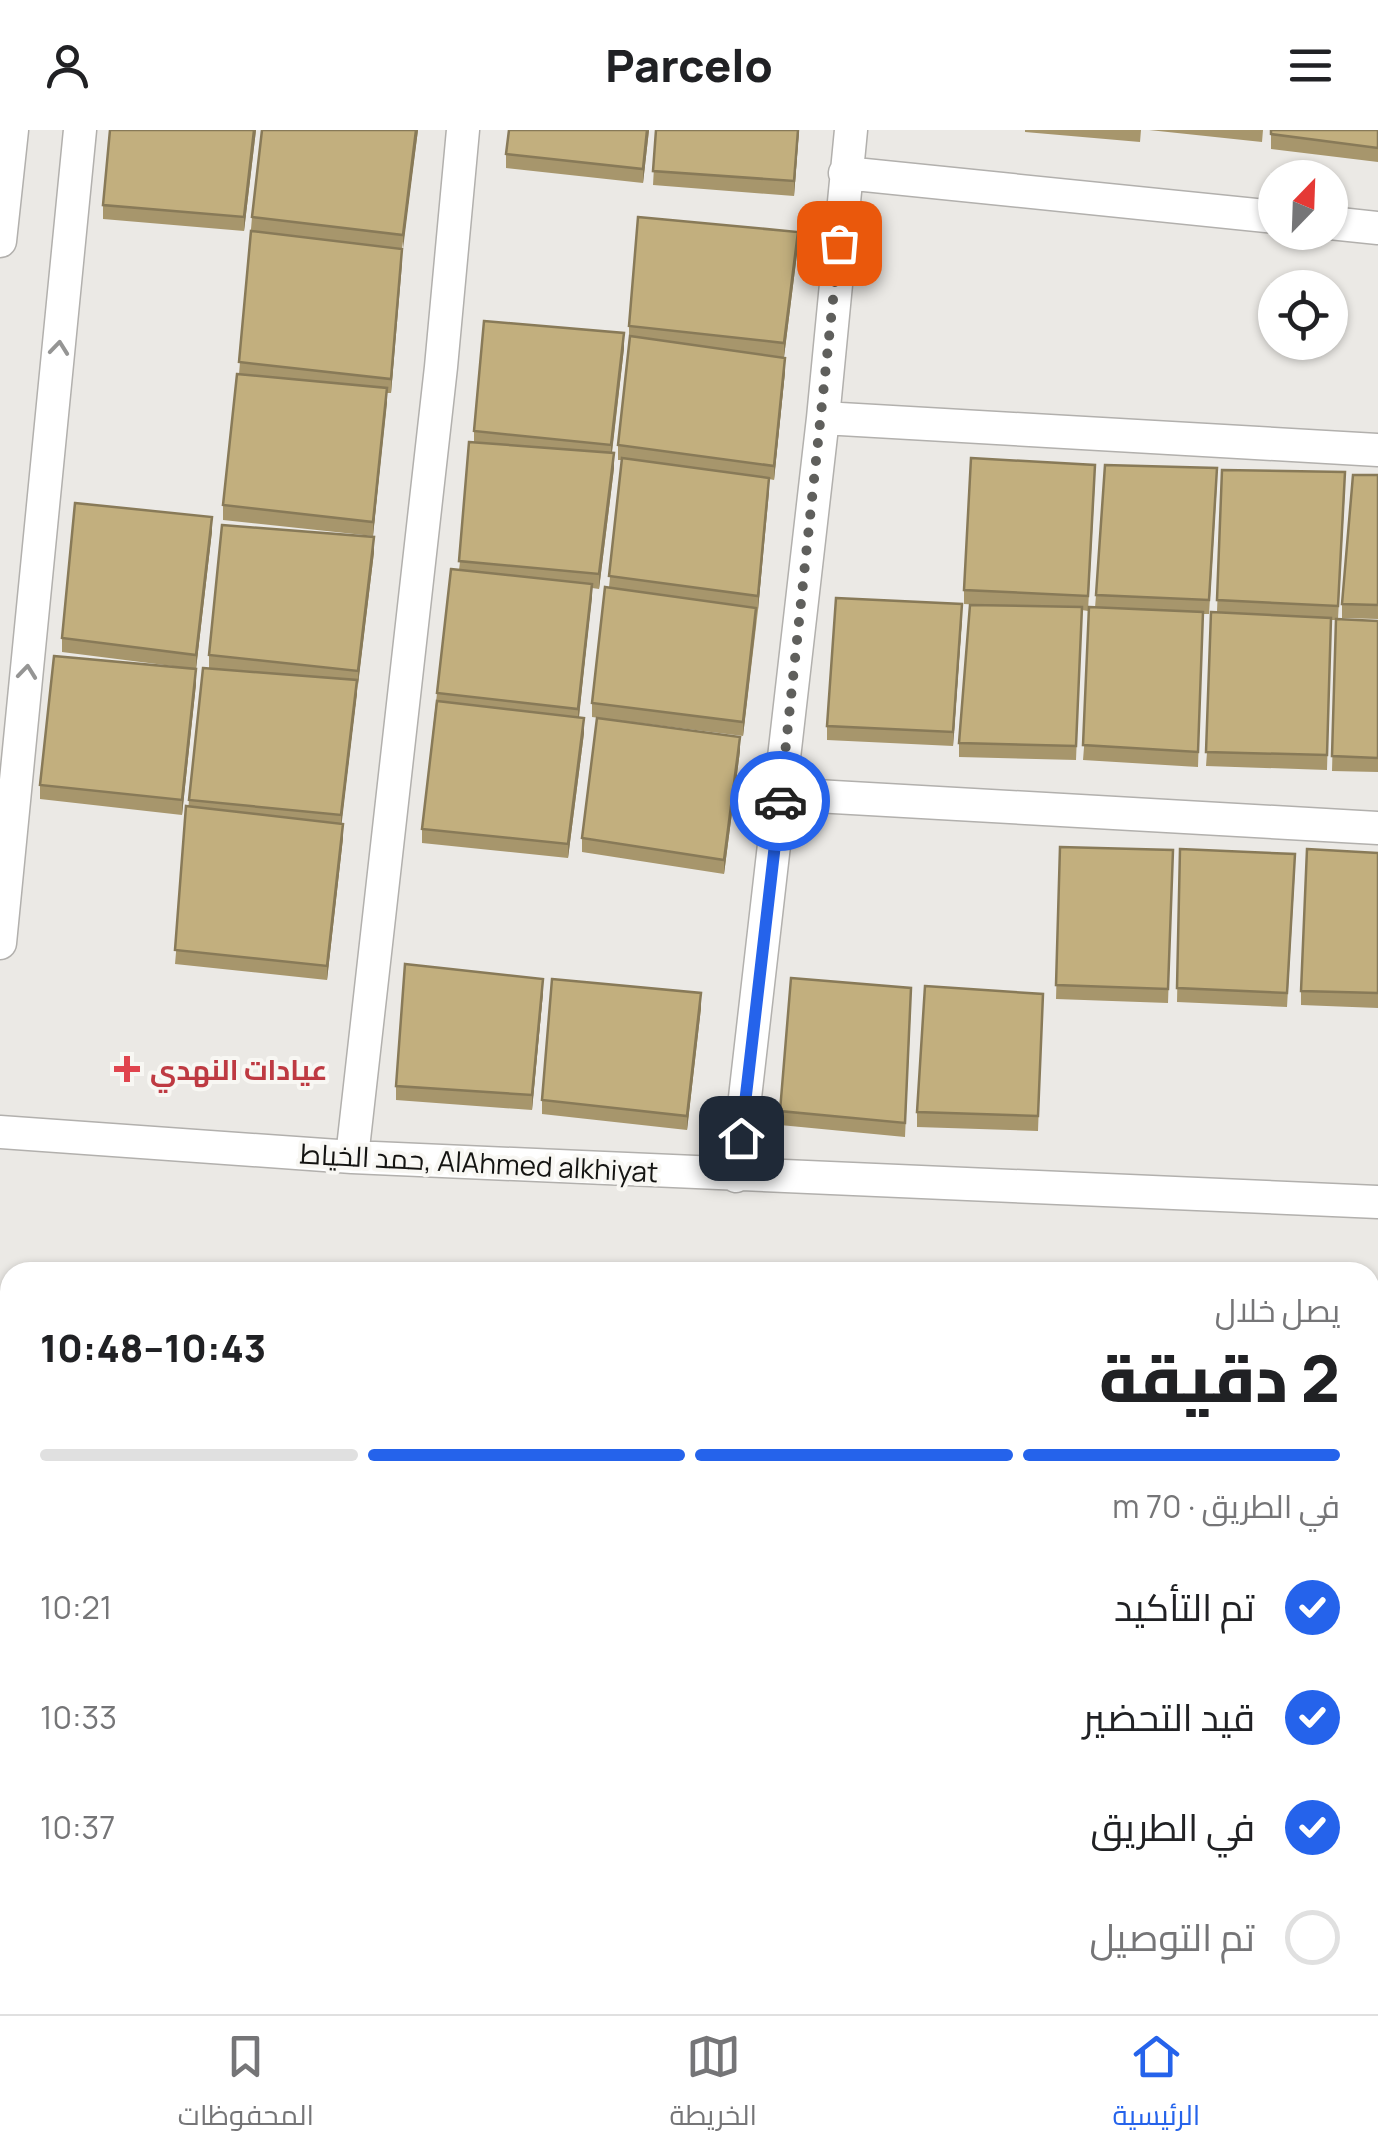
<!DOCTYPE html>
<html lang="ar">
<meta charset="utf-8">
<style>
:root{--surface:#fff;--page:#f6f6f6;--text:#202124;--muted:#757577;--line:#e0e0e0;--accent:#2563eb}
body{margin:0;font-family:Manrope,Cairo,sans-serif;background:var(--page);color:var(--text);direction:rtl;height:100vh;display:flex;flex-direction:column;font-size:38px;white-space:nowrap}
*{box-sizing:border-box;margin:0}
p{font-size:32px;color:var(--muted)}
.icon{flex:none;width:55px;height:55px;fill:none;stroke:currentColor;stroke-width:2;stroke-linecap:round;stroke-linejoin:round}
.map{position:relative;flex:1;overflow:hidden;direction:ltr}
.drawer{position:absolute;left:0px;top:1132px;width:1380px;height:752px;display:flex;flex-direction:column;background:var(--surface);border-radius:30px 30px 0 0;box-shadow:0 2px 8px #0004;direction:rtl}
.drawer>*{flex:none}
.needle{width:65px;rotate:23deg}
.buttons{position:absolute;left:1258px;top:30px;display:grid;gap:20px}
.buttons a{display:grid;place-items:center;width:90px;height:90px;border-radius:50%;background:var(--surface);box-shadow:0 2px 8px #0004;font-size:50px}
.pin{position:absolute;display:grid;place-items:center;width:85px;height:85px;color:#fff;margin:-42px;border-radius:20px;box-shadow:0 5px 15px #0006}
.courier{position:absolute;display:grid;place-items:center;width:100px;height:100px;margin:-50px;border:8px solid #2563eb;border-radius:50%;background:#fff;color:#222;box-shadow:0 2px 12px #0007}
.headline em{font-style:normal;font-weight:800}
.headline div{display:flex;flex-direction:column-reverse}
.headline{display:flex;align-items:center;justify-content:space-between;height:170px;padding:0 40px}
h1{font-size:65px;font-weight:800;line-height:75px}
.bar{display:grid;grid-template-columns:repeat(4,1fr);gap:15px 10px;align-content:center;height:120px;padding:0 40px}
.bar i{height:12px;border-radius:8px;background:var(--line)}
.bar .on{background:var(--accent)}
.bar p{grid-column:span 4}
ol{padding:0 40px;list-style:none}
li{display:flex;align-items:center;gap:30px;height:110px}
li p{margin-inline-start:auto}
li .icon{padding:10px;border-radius:50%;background:var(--accent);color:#fff;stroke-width:4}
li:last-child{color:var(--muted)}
li i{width:55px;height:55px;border:5px solid var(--line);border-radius:50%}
header{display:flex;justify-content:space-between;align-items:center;height:130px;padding:0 40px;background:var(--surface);font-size:45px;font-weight:800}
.dock{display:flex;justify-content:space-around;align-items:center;height:140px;border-top:2px solid var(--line);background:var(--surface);font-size:28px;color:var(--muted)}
.dock a{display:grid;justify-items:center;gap:5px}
.dock .on{color:var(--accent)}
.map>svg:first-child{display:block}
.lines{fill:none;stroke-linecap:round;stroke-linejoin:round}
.minor-casing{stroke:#b2b0ad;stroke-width:35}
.tertiary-casing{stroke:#b2b0ad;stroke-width:45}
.secondary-casing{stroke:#b2b0ad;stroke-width:50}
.primary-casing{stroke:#a1455b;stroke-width:55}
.minor{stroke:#fff;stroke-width:32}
.tertiary{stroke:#fff;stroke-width:42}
.secondary{stroke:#facfda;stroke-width:48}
.primary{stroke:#f49fb4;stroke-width:52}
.wall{fill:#a7966c}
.shaded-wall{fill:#887a58}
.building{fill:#c2af7e;stroke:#887a58;stroke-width:2.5}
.oneway{stroke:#959594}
.done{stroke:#5f5f5c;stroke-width:10;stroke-dasharray:0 18}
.route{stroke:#2563eb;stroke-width:12}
.health-dot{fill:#e0444e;stroke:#f8f7f3;stroke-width:4}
.labels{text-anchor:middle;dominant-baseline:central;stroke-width:8;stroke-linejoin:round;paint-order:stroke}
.health-label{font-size:28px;font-weight:bold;fill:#be3a42;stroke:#f8f7f3;text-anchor:start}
.street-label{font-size:28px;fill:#141412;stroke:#f8f7f3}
</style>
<header><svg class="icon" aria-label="menu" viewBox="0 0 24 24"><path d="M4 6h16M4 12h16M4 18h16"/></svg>Parcelo<svg class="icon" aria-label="person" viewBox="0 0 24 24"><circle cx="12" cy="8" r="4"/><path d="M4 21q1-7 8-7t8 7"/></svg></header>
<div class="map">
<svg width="1378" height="1884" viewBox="0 0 1378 1884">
<rect width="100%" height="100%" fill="#ebe9e5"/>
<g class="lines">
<g class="minor-casing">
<path id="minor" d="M 845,43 L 1275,87
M 1330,93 L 1378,98
M 0,111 L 12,0
M 823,288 L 1378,320
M 781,664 L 1378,698
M 0,813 L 80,0
M 0,1002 L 352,1027 L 1378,1072
M 352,1027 L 441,237 L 463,0
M 736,1046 L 823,288 L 851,0
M 1073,1875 L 1157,1884
M 505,1884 L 506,1875"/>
</g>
<g class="tertiary-casing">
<path id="tertiary" d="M 1370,1345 L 1378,1345
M 0,1351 L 10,1355
M 1370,1394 L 1378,1394"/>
</g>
<g class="secondary-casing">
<path id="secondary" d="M 57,1884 L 59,1875
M 133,1884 L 134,1875"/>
</g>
<g class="primary-casing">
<path id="primary" d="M 0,1458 L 10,1459
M 1370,1547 L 1378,1548
M 0,1552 L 10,1553
M 1370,1655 L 1378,1655"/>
</g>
<use href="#minor" class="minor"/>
<use href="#tertiary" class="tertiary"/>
<use href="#secondary" class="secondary"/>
<use href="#primary" class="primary"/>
</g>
<path class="wall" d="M 256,0 L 244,101 L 103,89 L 103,75 Z
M 262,0 L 418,0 L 402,119 L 391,263 L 387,263 L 373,406 L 223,390 L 223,375 L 239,244 L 252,87 Z
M 649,0 L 643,53 L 506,38 L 506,24 Z
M 656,0 L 799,0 L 794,66 L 653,55 Z
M 1025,0 L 1141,0 L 1140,12 L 1025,2 Z
M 1149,0 L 1263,0 L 1262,12 Z
M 1271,0 L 1378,0 L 1378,32 L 1271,19 Z
M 798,116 L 784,227 L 785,242 L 774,350 L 769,349 L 758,480 L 743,606 L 592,587 L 592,573 L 609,457 L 622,330 L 618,330 L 618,315 L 629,210 L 629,196 Z
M 624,218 L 612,323 L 614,338 L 599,459 L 592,458 L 579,588 L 584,603 L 568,728 L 422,713 L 422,699 L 437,563 L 459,440 L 474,313 L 474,301 Z
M 1222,340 L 1345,357 L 1338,489 L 1378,491 L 1378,642 L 1332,641 L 1336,490 L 1331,490 L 1327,640 L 1206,636 L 1217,482 Z
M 1378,345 L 1378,489 L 1342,488 L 1342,474 Z
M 1095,349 L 1088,481 L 1082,480 L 1076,630 L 959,627 L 959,613 L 983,475 L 964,474 L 964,460 Z
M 1217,352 L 1209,484 L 1203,484 L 1198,637 L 1083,630 L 1096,465 Z
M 212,401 L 196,539 L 62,522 L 62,508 Z
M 374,422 L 341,693 L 343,708 L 327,850 L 175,834 L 189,670 L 209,539 L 209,525 Z
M 962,488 L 953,616 L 827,610 L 827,596 Z
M 196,554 L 182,685 L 40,669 L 40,655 Z
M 740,621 L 724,744 L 582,722 L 582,708 Z
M 1060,717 L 1173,720 L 1168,873 L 1056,869 Z
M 1180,719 L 1295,738 L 1287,877 L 1177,872 Z
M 1378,723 L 1378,878 L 1301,875 L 1301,861 Z
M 543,863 L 532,980 L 396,970 L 396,956 Z
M 1043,864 L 1038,1001 L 917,997 L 917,982 Z
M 911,873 L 905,1007 L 780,995 L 780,981 Z
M 701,878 L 687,1000 L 542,984 L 542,970 Z"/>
<path class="shaded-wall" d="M 254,0 L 256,0 L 244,101 L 244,87 Z
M 416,0 L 418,0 L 403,119 L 403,105 Z
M 647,0 L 649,0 L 643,53 L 643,39 Z
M 798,0 L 799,0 L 794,66 L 794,51 Z
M 798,102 L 798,116 L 784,227 L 784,213 Z
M 402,119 L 402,134 L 391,263 L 391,249 Z
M 624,203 L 624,218 L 611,329 L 611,315 Z
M 785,228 L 785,242 L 774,350 L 774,336 Z
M 387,258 L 387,273 L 373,406 L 373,392 Z
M 614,323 L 614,338 L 599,459 L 599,444 Z
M 769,348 L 769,362 L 758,480 L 758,466 Z
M 212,387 L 212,401 L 196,539 L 196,525 Z
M 374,407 L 374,422 L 358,555 L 358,541 Z
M 592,454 L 592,468 L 578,594 L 578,579 Z
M 962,474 L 962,488 L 953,616 L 953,602 Z
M 756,478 L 756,493 L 743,606 L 743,592 Z
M 196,539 L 196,554 L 182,685 L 182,670 Z
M 357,550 L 357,564 L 341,699 L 341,685 Z
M 584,588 L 584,603 L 568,728 L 568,714 Z
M 740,607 L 740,621 L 724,744 L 724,730 Z
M 343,694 L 343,708 L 327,850 L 327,836 Z
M 543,849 L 543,863 L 532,980 L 532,965 Z
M 701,863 L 701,878 L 687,1000 L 687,986 Z"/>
<path class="building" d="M 110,0 L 254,0 L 244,87 L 103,75 Z
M 262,0 L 416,0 L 403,105 L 252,87 Z
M 509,0 L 647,0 L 643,39 L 506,24 Z
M 656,0 L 798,0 L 794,51 L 653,41 Z
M 1271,0 L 1378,0 L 1378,18 L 1271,4 Z
M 638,87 L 798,102 L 784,213 L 629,196 Z
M 251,101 L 402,119 L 391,249 L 239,232 Z
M 484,191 L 624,203 L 611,315 L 474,301 Z
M 630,206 L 785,228 L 774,336 L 618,315 Z
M 237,244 L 387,258 L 373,392 L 223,375 Z
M 469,312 L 614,323 L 599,444 L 459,431 Z
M 622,328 L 769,348 L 758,466 L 609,446 Z
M 971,328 L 1095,335 L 1088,466 L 964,460 Z
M 1105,335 L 1217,338 L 1209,470 L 1096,465 Z
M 1222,340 L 1345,342 L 1338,476 L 1217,470 Z
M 1353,345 L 1378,345 L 1378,475 L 1342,474 Z
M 75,373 L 212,387 L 196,525 L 62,508 Z
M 222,395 L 374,407 L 358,541 L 209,525 Z
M 451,439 L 592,454 L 578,579 L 437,563 Z
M 605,457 L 756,478 L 743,592 L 592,573 Z
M 836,468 L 962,474 L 953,602 L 827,596 Z
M 970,475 L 1082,477 L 1076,616 L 959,613 Z
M 1089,477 L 1203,482 L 1198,622 L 1083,615 Z
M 1211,482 L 1331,488 L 1327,625 L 1206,622 Z
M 1336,489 L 1378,491 L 1378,628 L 1332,626 Z
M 54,526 L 196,539 L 182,670 L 40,655 Z
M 203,538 L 357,550 L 341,685 L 189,670 Z
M 437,571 L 584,588 L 568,714 L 422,699 Z
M 597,588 L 740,607 L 724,730 L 582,708 Z
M 186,676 L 343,694 L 327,836 L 175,820 Z
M 1060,717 L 1173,720 L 1168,859 L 1056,855 Z
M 1180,719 L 1295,724 L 1287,863 L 1177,858 Z
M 1307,719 L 1378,723 L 1378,863 L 1301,861 Z
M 405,834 L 543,849 L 532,965 L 396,956 Z
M 791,848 L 911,858 L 905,993 L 780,981 Z
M 552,849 L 701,863 L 687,986 L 542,970 Z
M 925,856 L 1043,864 L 1038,986 L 917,982 Z
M 560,1875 L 670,1875 L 669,1884 L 559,1884 Z
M 685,1875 L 794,1875 L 793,1884 L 684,1884 Z
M 805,1877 L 872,1884 L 804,1884 Z"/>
<defs><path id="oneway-chevron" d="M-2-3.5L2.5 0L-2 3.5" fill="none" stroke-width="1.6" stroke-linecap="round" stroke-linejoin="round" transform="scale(2.5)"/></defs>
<g class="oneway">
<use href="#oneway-chevron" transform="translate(59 218) rotate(-84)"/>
<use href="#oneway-chevron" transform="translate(27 542) rotate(-84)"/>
</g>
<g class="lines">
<path class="done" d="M 780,671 L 839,113"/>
<path class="route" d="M 741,1008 L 780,671"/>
</g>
<path class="health-dot" d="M122 924h10v10h10v10h-10v10h-10v-10h-10v-10h10z"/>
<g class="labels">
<g class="health-label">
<text x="150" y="939">عيادات النهدي</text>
</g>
<g class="street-label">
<text transform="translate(479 1032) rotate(3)">حمد الخياط, AlAhmed alkhiyat</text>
</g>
</g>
</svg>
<div class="buttons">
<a><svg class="needle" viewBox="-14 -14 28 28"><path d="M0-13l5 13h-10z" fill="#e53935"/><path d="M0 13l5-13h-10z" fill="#757577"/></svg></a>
<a><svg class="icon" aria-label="locate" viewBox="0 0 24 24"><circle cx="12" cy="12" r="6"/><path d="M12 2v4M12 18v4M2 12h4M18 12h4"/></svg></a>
</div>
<div class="pin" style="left:839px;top:113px;background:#ea580c"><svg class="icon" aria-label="bag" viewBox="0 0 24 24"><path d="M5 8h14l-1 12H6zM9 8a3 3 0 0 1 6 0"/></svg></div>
<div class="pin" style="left:741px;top:1008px;background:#1f2937"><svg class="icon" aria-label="home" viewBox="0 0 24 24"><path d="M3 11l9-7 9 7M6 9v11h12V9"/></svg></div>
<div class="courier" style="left:780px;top:671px"><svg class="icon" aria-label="car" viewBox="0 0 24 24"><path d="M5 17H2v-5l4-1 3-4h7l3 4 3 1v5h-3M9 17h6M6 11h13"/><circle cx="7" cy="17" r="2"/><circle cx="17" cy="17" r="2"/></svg></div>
<section class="drawer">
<div class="headline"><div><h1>2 دقيقة</h1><p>يصل خلال</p></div><em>10:43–10:48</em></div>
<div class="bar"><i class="on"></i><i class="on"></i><i class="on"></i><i></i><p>في الطريق · 70 m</p></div>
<ol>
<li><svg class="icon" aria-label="check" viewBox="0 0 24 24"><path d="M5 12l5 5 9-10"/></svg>تم التأكيد<p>10:21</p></li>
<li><svg class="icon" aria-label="check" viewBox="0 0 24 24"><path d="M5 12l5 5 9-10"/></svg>قيد التحضير<p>10:33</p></li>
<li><svg class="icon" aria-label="check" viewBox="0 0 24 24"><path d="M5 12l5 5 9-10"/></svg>في الطريق<p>10:37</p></li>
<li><i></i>تم التوصيل</li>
</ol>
</section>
</div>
<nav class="dock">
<a class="on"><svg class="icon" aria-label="home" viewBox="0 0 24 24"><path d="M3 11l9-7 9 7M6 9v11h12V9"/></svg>الرئيسية</a>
<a><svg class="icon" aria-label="map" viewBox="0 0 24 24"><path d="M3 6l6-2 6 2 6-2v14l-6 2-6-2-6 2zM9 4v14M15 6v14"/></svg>الخريطة</a>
<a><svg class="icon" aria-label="saved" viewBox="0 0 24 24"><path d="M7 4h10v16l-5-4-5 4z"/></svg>المحفوظات</a>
</nav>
